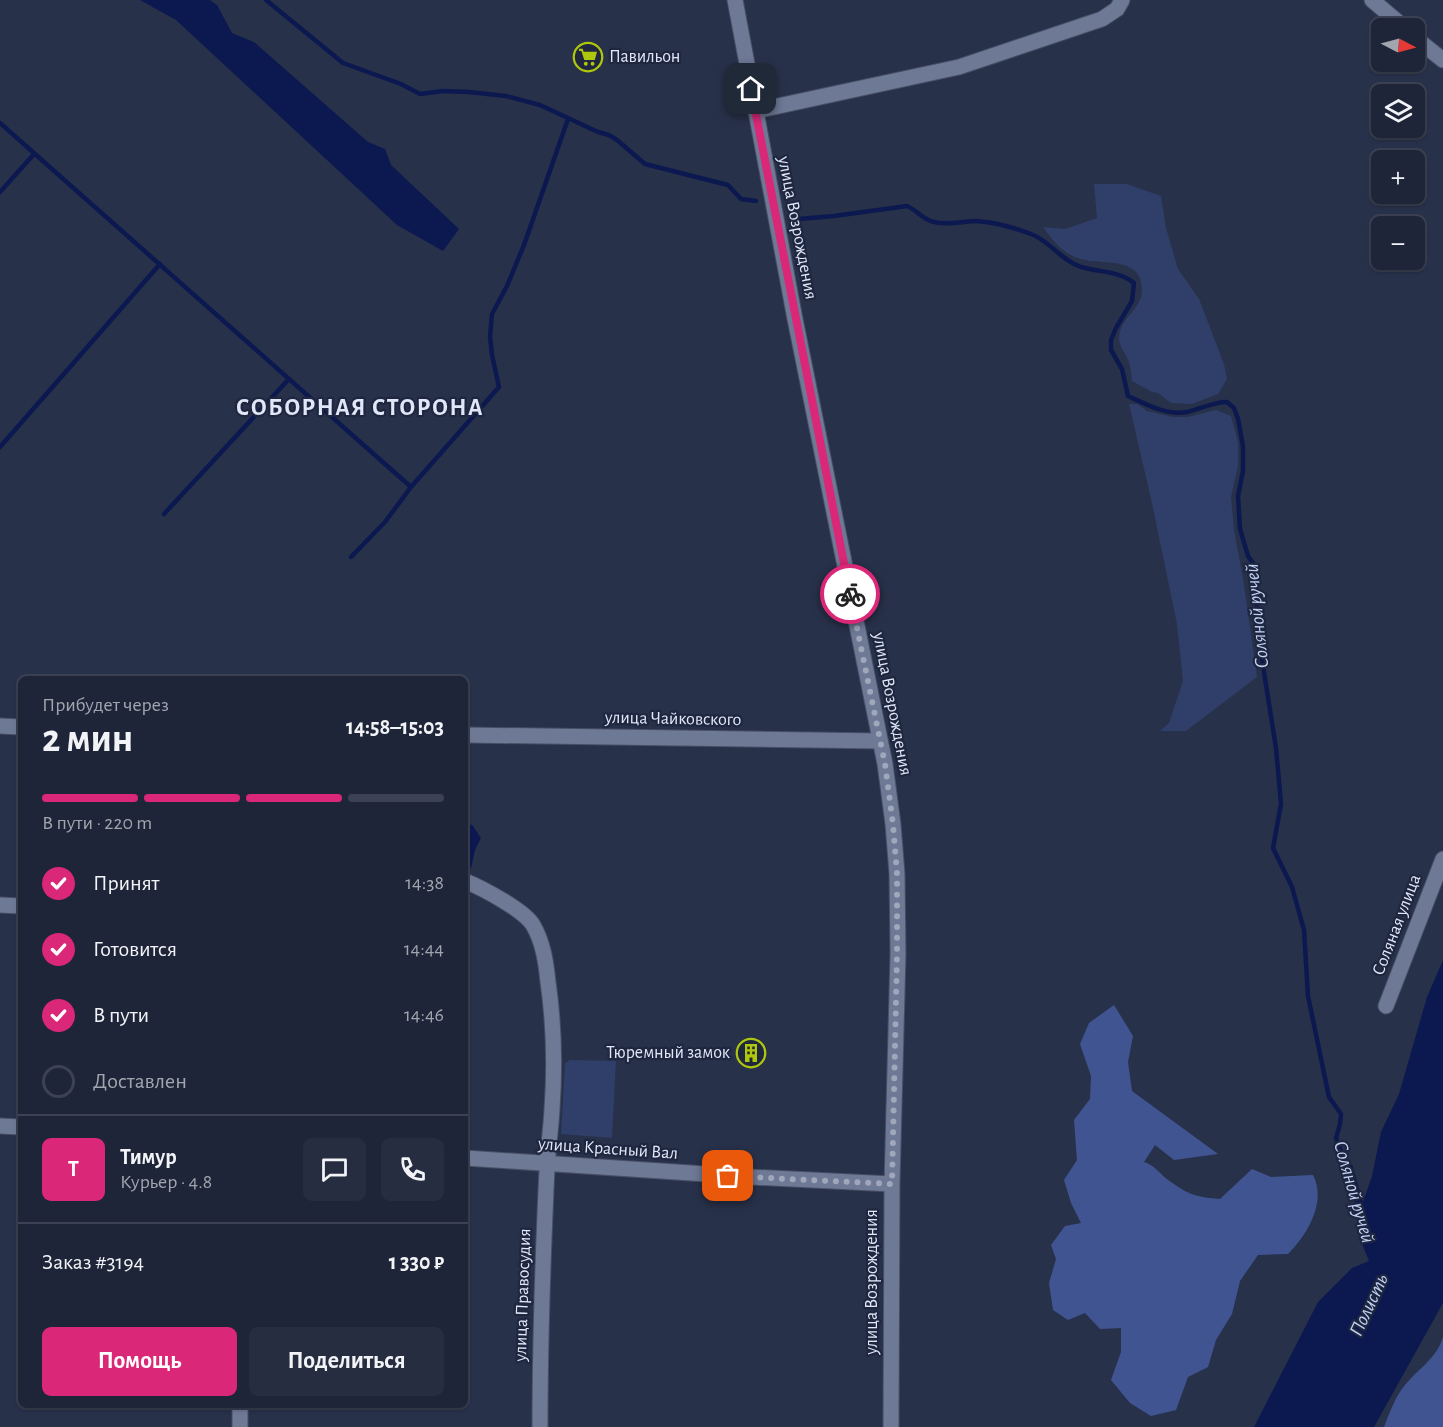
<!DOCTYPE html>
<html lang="ru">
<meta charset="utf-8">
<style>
:root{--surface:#1e2538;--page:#262d40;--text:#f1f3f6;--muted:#a1a5ae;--line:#3c4253;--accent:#db2777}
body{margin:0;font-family:"Alegreya Sans",sans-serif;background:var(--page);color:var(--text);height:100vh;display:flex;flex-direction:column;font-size:22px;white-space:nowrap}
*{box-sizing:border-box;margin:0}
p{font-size:20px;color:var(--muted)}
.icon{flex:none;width:33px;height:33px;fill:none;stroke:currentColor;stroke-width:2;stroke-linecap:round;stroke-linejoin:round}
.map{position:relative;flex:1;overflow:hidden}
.panel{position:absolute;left:18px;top:676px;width:450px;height:732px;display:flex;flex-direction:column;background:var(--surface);border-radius:9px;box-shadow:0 2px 4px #0004,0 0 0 2px var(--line)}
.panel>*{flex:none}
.needle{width:39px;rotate:96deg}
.tools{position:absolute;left:1371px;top:18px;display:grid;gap:12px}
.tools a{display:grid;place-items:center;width:54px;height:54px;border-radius:9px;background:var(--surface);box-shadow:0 2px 4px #0004,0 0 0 2px var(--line);font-size:30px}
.pin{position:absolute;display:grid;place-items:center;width:51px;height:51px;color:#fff;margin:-26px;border-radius:12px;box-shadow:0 3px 9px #0006}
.courier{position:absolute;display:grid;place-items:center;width:60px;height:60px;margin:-30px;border:4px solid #db2777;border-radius:50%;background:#fff;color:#222;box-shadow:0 2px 8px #0007}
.head em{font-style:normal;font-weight:700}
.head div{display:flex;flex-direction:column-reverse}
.head{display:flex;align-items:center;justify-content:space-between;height:102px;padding:0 24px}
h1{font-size:39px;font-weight:700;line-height:45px}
.bar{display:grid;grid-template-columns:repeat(4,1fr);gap:9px 6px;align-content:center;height:72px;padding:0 24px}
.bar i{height:8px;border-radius:4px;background:var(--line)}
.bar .on{background:var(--accent)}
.bar p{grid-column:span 4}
.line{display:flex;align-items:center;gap:15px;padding:0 24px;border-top:2px solid var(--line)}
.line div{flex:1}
.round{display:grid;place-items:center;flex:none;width:63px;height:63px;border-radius:9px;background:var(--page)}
ol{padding:0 24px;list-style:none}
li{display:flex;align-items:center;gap:18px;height:66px}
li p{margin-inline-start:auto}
li .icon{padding:6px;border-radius:50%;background:var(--accent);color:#fff;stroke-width:4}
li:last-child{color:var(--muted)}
li i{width:33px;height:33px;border:3px solid var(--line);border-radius:50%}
.cta{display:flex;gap:12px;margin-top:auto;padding:12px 24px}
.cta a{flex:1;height:69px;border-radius:9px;background:var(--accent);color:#fff;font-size:24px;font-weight:700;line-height:69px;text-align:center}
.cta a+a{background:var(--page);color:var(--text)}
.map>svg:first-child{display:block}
.green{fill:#303f69}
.forest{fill:#405492}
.water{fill:#0c1850}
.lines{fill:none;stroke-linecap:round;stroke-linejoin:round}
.stream{stroke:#0c1850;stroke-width:4.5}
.minor-casing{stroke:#474f64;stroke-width:17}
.minor{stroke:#6e7996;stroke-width:15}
.done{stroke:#a0a7bb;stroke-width:6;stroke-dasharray:0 10.8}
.route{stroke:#db2777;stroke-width:8}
.labels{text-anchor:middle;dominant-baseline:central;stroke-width:4.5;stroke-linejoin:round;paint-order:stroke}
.poi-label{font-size:18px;fill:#e1e7f8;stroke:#1e273f;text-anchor:start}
.street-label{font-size:18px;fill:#e1e7f8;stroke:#1e273f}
.water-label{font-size:20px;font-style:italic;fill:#c1d0f4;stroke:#1e273f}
.district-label{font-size:24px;font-weight:bold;letter-spacing:1.5px;fill:#e1e7f8;stroke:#1e273f}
</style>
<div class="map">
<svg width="1443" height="1427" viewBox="0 0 1443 1427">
<rect width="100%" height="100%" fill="#28314a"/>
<path class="green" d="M 1094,184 L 1127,184 L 1161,196 L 1166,228 L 1178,269 L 1199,299 L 1224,364 L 1227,379 L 1218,394 L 1192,404 L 1171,403 L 1158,393 L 1152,392 L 1132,381 C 1131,375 1131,368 1129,362 C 1125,351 1116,345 1120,332 C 1124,315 1143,308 1142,288 C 1141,256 1101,265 1081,259 C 1064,255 1053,241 1043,227 L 1065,229 L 1097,218 Z
M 1129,404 L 1137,404 L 1147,411 L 1173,417 L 1188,417 L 1216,410 L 1231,416 L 1238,442 L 1238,466 L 1231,497 L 1234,530 L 1243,578 L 1257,677 L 1186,731 L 1160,731 L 1169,723 L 1183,681 L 1177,624 L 1152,503 Z
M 570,1060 L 616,1061 L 612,1138 L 561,1134 L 565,1063 Z"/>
<path class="forest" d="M 1114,1005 L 1133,1036 L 1128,1062 L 1132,1091 L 1218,1154 L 1174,1160 L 1155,1145 L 1144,1162 C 1154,1165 1158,1172 1167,1179 C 1187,1194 1195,1197 1220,1199 L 1252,1169 L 1271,1177 L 1313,1175 C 1327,1202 1307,1235 1288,1254 L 1258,1255 L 1240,1281 L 1232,1314 L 1216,1340 L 1208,1367 L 1188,1377 L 1176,1410 L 1151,1416 L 1130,1403 L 1111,1380 L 1121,1352 L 1121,1328 L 1100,1329 L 1085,1313 L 1068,1320 L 1053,1310 L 1049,1283 L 1056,1259 L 1051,1245 L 1065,1226 L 1081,1223 L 1071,1203 L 1064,1180 L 1077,1160 L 1074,1120 L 1090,1099 L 1091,1076 L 1080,1044 L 1089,1023 Z
M 1443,1337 L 1443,1427 L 1384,1427 C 1390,1412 1395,1397 1405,1385 C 1419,1368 1437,1358 1443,1337 Z"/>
<path class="water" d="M 140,0 L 210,0 L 217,5 L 232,33 L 254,42 L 368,142 L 385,149 L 391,165 L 459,229 L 443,251 L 397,225 L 176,20 Z
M 465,820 L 473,826 L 481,838 L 475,850 L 471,868 L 465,870 Z
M 1443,960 L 1443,1303 L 1374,1427 L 1254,1427 L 1318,1302 L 1352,1268 L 1369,1261 L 1361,1241 L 1358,1211 L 1349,1187 L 1349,1168 L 1352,1164 L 1363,1202 L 1372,1176 L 1381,1132 L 1399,1094 L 1427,997 Z"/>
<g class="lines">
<path class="stream" d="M 266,0 L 343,63 L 401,84 L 420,94 L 443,91 L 469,92 L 506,96 L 540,105 L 598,132 L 609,135 L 617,140 L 645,164 L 728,185 L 741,199 L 756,201
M 0,123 L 411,487
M 0,192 L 34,154
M 799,219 L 834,216 L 907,206 C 917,210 923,220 934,222 C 948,226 963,221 976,221 C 994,222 1015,228 1031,234 C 1050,241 1059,259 1081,267 C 1098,272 1120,271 1134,283 L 1132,301 L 1116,328 L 1111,340 L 1111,350 L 1122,369 L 1128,396 C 1145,404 1167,416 1187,412 C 1201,409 1213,402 1227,402 L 1234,408 L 1238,419 L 1243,446 L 1243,471 L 1238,496 L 1240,529 L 1248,556 L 1255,566 L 1258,634 L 1276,748 L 1281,804 L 1273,848 L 1292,887 L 1304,930 L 1308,996 L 1329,1097 L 1341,1114 L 1340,1124 L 1336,1138 L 1350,1174
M 0,447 L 160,264
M 164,514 L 288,380
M 351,557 L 385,522 L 411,487 L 499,387 L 492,355 L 490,337 L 492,314 L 507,286 L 524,245 L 568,119"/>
<g class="minor-casing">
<path id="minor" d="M 735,0 L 795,319 L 885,764 L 893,824 L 897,874 L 898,954 L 892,1184 L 891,1427
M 1372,0 L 1405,28
M 1414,37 L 1443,60
M 755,111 L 959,67 L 1102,19 L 1117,9 L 1122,0
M 0,726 L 21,727
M 465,735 L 880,741
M 465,881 C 482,888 524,910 533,925 C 543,942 546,962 548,982 C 554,1024 555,1067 552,1109 C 551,1129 548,1148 547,1168 C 543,1254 540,1341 540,1427
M 0,905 L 21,906
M 1386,1006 L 1443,859
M 0,1126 L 21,1127
M 465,1158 L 751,1177 L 892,1184
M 240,1406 L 240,1427"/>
</g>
<use href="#minor" class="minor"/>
</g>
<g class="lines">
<path class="done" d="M 728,1176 L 892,1184 L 897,954 L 897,874 L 893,824 L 885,764 L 850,594"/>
<path class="route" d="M 751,89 L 850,594"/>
</g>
<defs>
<g id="supermarket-ring" transform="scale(1.5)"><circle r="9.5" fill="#1e273f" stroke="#aec60b" stroke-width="1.5"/><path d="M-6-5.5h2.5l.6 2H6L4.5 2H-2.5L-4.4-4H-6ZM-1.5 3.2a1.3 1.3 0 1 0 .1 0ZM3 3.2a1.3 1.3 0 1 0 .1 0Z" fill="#aec60b"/></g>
<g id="building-ring" transform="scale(1.5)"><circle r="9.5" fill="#1e273f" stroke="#aec60b" stroke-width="1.5"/><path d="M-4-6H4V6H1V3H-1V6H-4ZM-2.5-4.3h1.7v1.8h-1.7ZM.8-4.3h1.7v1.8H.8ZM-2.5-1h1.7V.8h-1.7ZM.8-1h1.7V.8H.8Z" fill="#aec60b"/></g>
</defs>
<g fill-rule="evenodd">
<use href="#supermarket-ring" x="588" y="57"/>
<use href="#building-ring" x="751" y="1053"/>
</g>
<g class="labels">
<g class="poi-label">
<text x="609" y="57">Павильон</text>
<text x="730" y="1053" text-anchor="end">Тюремный замок</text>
</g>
<g class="street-label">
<text transform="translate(797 228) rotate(79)">улица Возрождения</text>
<text transform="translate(892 704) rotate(79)">улица Возрождения</text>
<text transform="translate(673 719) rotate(1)">улица Чайковского</text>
<text transform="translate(1397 925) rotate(-69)">Соляная улица</text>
<text transform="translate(608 1149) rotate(4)">улица Красный Вал</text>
<text transform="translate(872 1282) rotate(-90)">улица Возрождения</text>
<text transform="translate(523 1295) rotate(-88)">улица Правосудия</text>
</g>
<g class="water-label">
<text transform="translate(1257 616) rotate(-96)">Соляной ручей</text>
<text transform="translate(1354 1192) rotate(74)">Соляной ручей</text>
<text transform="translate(1369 1305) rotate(-65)">Полисть</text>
</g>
<g class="district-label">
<text x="360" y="408">СОБОРНАЯ СТОРОНА</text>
</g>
</g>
</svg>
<div class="tools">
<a><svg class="needle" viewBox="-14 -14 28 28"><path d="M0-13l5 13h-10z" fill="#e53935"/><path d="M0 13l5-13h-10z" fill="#a1a5ae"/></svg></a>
<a><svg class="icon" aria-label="layers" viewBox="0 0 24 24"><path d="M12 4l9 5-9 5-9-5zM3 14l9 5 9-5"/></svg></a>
<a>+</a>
<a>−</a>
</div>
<div class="pin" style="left:728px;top:1176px;background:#ea580c"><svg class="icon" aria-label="bag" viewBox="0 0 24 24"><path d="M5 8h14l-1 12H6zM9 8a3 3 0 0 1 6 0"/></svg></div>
<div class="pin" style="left:751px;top:89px;background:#1f2937"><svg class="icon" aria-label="home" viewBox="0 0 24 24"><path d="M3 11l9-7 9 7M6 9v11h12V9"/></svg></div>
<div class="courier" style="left:850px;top:594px"><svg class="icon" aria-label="bike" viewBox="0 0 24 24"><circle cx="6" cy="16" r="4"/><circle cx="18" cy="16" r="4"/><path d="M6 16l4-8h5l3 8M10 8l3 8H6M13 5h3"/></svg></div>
<section class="panel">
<div class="head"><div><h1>2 мин</h1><p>Прибудет через</p></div><em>14:58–15:03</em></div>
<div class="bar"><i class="on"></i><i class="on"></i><i class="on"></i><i></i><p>В пути · 220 m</p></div>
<ol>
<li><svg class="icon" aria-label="check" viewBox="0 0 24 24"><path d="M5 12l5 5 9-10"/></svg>Принят<p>14:38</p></li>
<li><svg class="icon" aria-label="check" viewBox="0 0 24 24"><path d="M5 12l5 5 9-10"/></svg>Готовится<p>14:44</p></li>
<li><svg class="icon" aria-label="check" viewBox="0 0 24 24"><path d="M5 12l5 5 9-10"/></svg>В пути<p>14:46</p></li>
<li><i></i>Доставлен</li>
</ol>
<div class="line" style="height:108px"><b class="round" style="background:var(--accent);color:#fff">Т</b><div><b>Тимур</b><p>Курьер · 4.8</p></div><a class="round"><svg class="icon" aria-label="chat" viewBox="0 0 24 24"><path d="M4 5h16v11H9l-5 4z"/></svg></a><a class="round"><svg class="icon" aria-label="phone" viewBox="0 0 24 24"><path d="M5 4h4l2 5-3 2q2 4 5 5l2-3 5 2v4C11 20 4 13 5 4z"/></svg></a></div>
<div class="line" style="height:78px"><div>Заказ #3194</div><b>1 330 ₽</b></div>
<div class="cta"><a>Помощь</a><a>Поделиться</a></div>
</section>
</div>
